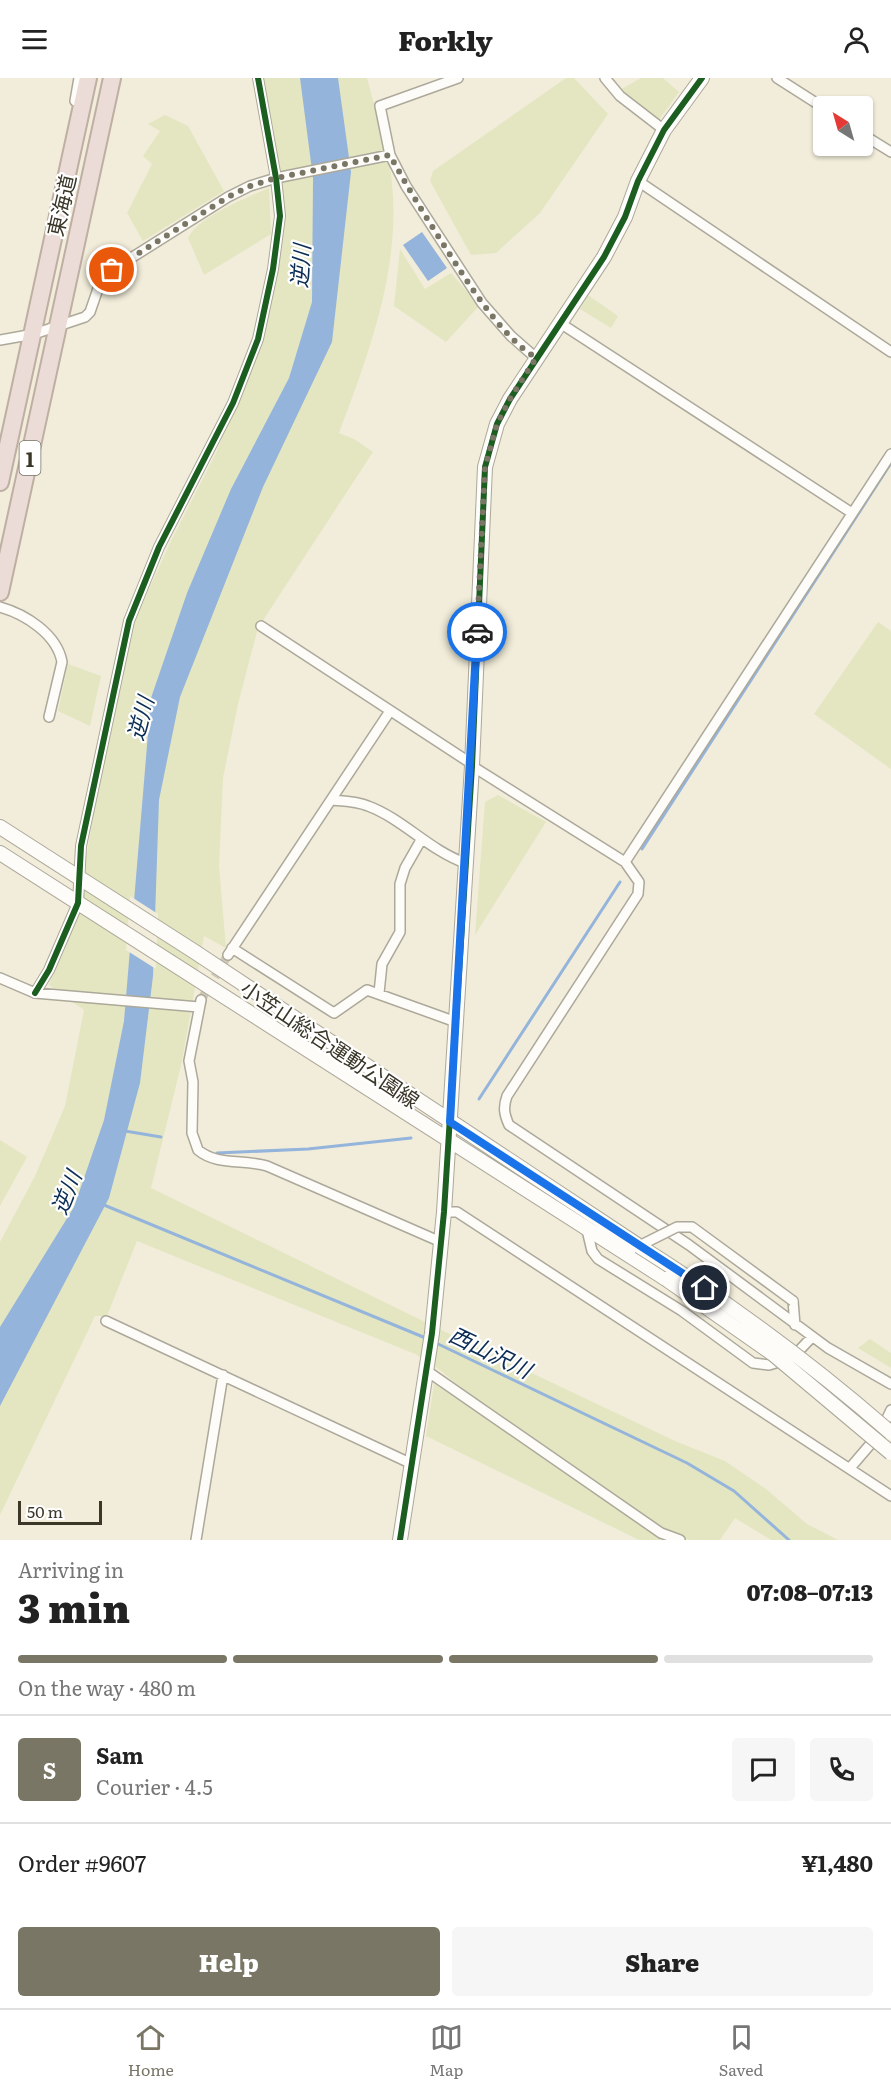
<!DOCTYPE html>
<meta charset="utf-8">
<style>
:root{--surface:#fff;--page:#f6f6f6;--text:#222;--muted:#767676;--line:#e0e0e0;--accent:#7a7666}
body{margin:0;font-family:Literata,"Noto Sans JP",serif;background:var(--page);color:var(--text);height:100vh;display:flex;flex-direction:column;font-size:22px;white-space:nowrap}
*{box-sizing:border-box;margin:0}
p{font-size:20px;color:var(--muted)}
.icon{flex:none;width:33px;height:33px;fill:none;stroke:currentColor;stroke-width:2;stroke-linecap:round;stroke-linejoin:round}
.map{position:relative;height:1462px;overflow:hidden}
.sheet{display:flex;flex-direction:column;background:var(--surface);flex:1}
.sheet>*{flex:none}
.needle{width:39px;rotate:323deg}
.fabs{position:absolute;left:813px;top:18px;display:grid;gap:12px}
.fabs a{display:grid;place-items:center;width:60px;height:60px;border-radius:6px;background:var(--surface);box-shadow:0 2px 4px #0004;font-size:30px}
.scale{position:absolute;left:18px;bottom:15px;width:84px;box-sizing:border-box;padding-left:6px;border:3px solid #3a3628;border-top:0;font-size:16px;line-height:21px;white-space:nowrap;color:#3a3628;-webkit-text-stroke:4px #fff;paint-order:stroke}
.pin{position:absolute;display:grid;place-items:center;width:51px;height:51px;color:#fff;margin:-26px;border:3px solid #fff;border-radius:50%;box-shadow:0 2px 6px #0007}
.courier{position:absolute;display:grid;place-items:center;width:60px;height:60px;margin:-30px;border:4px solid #1a73e8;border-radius:50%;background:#fff;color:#222;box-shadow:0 2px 8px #0007}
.overview em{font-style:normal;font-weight:800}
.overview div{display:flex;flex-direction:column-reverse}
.overview{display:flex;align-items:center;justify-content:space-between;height:102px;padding:0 18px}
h1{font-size:39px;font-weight:800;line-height:45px}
.bar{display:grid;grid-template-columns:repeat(4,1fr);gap:9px 6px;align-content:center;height:72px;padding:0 18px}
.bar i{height:8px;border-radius:4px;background:var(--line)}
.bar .active{background:var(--accent)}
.bar p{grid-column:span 4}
.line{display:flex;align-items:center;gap:15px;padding:0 18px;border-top:2px solid var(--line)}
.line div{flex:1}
.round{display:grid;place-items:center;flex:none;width:63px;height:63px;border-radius:6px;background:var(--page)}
.cta{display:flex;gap:12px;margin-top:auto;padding:12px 18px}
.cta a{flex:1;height:69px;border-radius:6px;background:var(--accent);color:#fff;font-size:24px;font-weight:800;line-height:69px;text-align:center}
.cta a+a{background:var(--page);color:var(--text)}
header{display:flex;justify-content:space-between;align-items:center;height:78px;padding:0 18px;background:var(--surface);font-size:27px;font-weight:800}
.menu{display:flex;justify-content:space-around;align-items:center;height:84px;border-top:2px solid var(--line);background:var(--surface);font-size:16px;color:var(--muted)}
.menu a{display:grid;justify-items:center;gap:3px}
.menu .active{color:var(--accent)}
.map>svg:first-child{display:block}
.green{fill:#e3e6c1}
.water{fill:#94b4db}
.pier{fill:#f2edda}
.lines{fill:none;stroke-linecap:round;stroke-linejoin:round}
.stream{stroke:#94b4db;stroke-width:3}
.street-tunnel{stroke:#cdc8b6;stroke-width:9;stroke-dasharray:9 4.5;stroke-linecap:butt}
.street-casing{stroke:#aca89a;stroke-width:12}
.secondary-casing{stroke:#aca89a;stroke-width:16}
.highway-casing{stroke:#bfaea2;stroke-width:20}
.street{stroke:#fdfcf9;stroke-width:9}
.secondary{stroke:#fdfcf9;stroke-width:14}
.highway{stroke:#ebdcd7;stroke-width:16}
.street-bridge-casing{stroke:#aca89a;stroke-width:12;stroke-linecap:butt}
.secondary-bridge-casing{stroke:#aca89a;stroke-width:16;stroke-linecap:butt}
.street-bridge{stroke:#fdfcf9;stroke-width:9}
.secondary-bridge{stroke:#fdfcf9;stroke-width:14}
.cycleway-casing{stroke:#fff;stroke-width:10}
.cycleway{stroke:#1b5e20;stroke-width:6}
.done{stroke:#7a7666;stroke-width:6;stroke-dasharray:0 10.8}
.route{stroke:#1a73e8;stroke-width:8}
.labels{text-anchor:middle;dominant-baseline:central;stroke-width:4.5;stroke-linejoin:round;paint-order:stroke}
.shield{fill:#fff;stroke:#757268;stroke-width:1.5}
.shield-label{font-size:20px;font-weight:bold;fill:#3a3628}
.street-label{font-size:21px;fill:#3a3628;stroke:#fff}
.water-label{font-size:22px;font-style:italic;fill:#0a2c55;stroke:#fff}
</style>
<header><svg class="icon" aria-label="menu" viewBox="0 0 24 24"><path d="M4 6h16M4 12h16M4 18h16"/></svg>Forkly<svg class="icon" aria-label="person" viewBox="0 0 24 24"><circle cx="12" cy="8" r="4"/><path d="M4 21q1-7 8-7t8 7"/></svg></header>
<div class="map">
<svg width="891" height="1462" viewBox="0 0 891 1462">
<rect width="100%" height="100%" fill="#f2edda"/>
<path class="green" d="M 263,0 L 367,0 C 374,27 384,57 389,84 C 406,177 371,270 339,355 L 354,361 L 373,374 L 258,550 L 238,626 L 223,700 L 219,788 L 226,870 L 204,858 L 182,983 L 151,1110 L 464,1263 L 675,1363 L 725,1383 L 766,1411 L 807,1446 L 838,1462 L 771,1462 L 735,1440 L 720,1462 L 690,1462 L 663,1455 L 660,1462 L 639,1462 L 426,1358 L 434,1306 L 629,1433 L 520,1360 L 440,1292 L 415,1276 L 137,1163 L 107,1238 L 95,1238 L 0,1437 L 0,1164 L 35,1098 L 65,1028 L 84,932 L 49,907 L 85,788 L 96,719 L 135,541 L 172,461 L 217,373 L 250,282 L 282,130 L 280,91 Z
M 566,0 L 574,0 L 608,36 L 540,135 L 496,175 L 471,177 L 430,103 L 433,93 Z
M 641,0 L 663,0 L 679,14 L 658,43 L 618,13 Z
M 165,37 L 188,48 L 224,113 L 143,163 L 127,135 L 152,86 L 143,78 L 160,53 L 148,46 Z
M 269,110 L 271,156 L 204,197 L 188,160 C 198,139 248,119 269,110 Z
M 400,171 L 425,211 L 451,195 L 479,228 L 446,264 L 394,228 Z
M 588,217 L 618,238 L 611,250 L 580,231 Z
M 878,544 L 891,553 L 891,691 L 814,636 Z
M 68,586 L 101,598 L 90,648 L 58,633 Z
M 498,717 L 546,744 L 475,857 L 485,724 Z
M 0,1062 L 27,1079 L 0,1128 Z
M 870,1261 L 891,1275 L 891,1290 L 858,1270 Z"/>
<path class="water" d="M 300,0 L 338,0 L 351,94 L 332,264 L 263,409 L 180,619 L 159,722 L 153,898 L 140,1005 L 109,1120 L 0,1328 L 0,1249 L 74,1129 L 104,1042 L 124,943 L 151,620 L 187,515 L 231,411 L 289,300 L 312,224 L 313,100 Z
M 422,154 L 447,190 L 428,203 L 403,167 Z"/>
<path class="pier" d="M 130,818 L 158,836 L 156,891 L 126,872 Z"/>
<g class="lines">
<path class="stream" d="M 642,771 L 891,385
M 479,1021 L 620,804
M 125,1053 L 161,1059
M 217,1075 L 308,1071 L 411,1060
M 104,1127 L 428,1261
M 434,1264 L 687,1385 L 734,1413 L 789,1462"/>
<path class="street-tunnel" d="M 201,922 L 228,877"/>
<g class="street-casing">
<path id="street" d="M 458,0 L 380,28 L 390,77 L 406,108 L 482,225 L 511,258 L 536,280
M 605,0 L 620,18 L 664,52
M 777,0 L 824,30
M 75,23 L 79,0
M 862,56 L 891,74
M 638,103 L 891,274
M 560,245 L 852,435
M 0,262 L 34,256 L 85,239 L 90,234 L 101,202 L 112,192 L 228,119 L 250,108 L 276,100 L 390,77
M 0,529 C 25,536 57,556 62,584 L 49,639
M 261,548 L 472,686
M 472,688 L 625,784 L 639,804 L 638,816 L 507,1018 C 503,1029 504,1036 509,1047 L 689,1167 L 828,1270 L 891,1306
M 331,722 C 343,723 357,723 368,728 C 403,741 429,772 465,785
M 625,784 L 891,376
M 232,870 L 334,935 L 367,912 L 456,944
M 228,877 L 390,633
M 0,900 L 35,915 L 199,929
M 35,915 L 49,892 L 78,825 L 81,768 L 129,543 L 159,469 L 233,325 L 258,261 L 273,191 L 280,138 L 276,100 L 258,0
M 379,915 L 382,886 L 400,854 L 400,806 L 405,790 L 421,762
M 201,922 L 189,983 L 193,1004 L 192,1055 L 198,1072 C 217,1088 244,1081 267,1088 L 441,1164
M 444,1134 L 457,1134 L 891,1418
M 587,1152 L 592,1173 L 598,1181 L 682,1233 L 753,1285 L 769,1287 L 792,1280 L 812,1259
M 793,1223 L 795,1247
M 106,1243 L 412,1386
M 427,1293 L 661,1455 L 680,1462
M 850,1390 L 880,1355 L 891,1332
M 196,1462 L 223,1297"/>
</g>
<g class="secondary-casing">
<path id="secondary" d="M 0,749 L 195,874 L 639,1168
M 0,775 L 666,1201
M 400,1462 L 432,1255 L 444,1134 L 472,688 L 485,389 L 497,346 L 510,321 L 604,179 L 625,139 L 638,103 L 664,52 L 702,0"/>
</g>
<g class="highway-casing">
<path id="highway" d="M 0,404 L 88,0
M 0,514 L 112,0"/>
</g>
<use href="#street" class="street"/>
<use href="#secondary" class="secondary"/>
<use href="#highway" class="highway"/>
<g class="street-bridge-casing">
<path id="street-bridge" d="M 639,1168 L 677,1149 L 692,1149 L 793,1223"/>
</g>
<g class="secondary-bridge-casing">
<path id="secondary-bridge" d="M 639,1168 C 728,1224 812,1286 891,1355
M 666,1201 L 773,1276 L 891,1375"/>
</g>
<use href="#street-bridge" class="street-bridge"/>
<use href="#secondary-bridge" class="secondary-bridge"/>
<g class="cycleway-casing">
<path id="cycleway" d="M 35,915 L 49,892 L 78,825 L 81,768 L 129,543 L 159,469 L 233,325 L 258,261 L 273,191 L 280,138 L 276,100 L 258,0
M 400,1462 L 432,1255 L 444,1134 L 472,688 L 485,389 L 497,346 L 510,321 L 604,179 L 625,139 L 638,103 L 664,52 L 702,0"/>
</g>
<use href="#cycleway" class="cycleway"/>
</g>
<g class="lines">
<path class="done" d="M 112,192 L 228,119 L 250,108 L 276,100 L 390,77 C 407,109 426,139 445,169 C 469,206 499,256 536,280 L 510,321 L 497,346 L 485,389 L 477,554"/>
<path class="route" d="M 477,554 L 450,1044 L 705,1210"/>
</g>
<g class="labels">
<rect class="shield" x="19.5" y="363" width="21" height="34" rx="4.5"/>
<g class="shield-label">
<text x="30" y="380">1</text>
</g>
<g class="street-label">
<text transform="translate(60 127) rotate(-77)">東海道</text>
<text transform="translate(331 965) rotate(34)">小笠山総合運動公園線</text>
</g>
<g class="water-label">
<text transform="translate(299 188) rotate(-86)">逆川</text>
<text transform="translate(139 640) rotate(-75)">逆川</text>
<text transform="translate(65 1114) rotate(-68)">逆川</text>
<text transform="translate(491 1273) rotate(26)">西山沢川</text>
</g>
</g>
</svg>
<div class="fabs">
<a><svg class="needle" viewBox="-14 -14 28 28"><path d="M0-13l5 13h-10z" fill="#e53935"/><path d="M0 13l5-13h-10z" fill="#767676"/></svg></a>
</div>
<div class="scale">50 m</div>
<div class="pin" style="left:112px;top:192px;background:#ea580c"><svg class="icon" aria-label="bag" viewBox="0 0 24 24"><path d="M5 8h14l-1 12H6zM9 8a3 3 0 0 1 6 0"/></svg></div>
<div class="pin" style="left:705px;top:1210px;background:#1f2937"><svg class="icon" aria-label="home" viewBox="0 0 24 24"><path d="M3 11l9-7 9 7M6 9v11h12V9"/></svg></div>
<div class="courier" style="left:477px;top:554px"><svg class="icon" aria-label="car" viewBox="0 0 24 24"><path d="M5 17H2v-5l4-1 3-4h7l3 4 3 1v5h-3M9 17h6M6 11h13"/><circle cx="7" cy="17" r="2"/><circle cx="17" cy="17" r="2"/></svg></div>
</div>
<section class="sheet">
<div class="overview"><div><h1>3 min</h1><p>Arriving in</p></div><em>07:08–07:13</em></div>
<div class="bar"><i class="active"></i><i class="active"></i><i class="active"></i><i></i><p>On the way · 480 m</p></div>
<div class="line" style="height:108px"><b class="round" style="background:var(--accent);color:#fff">S</b><div><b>Sam</b><p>Courier · 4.5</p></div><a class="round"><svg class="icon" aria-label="chat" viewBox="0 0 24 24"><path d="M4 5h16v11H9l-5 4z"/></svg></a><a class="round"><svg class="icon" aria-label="phone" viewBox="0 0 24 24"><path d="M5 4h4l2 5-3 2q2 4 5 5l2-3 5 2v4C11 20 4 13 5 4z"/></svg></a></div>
<div class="line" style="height:78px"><div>Order #9607</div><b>¥1,480</b></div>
<div class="cta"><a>Help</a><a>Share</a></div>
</section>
<nav class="menu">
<a class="active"><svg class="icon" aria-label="home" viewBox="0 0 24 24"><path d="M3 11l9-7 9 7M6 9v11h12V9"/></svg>Home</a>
<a><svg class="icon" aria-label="map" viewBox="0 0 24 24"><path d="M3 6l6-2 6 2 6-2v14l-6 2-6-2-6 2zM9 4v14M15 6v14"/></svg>Map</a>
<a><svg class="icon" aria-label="saved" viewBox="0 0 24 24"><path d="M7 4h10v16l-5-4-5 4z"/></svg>Saved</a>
</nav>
